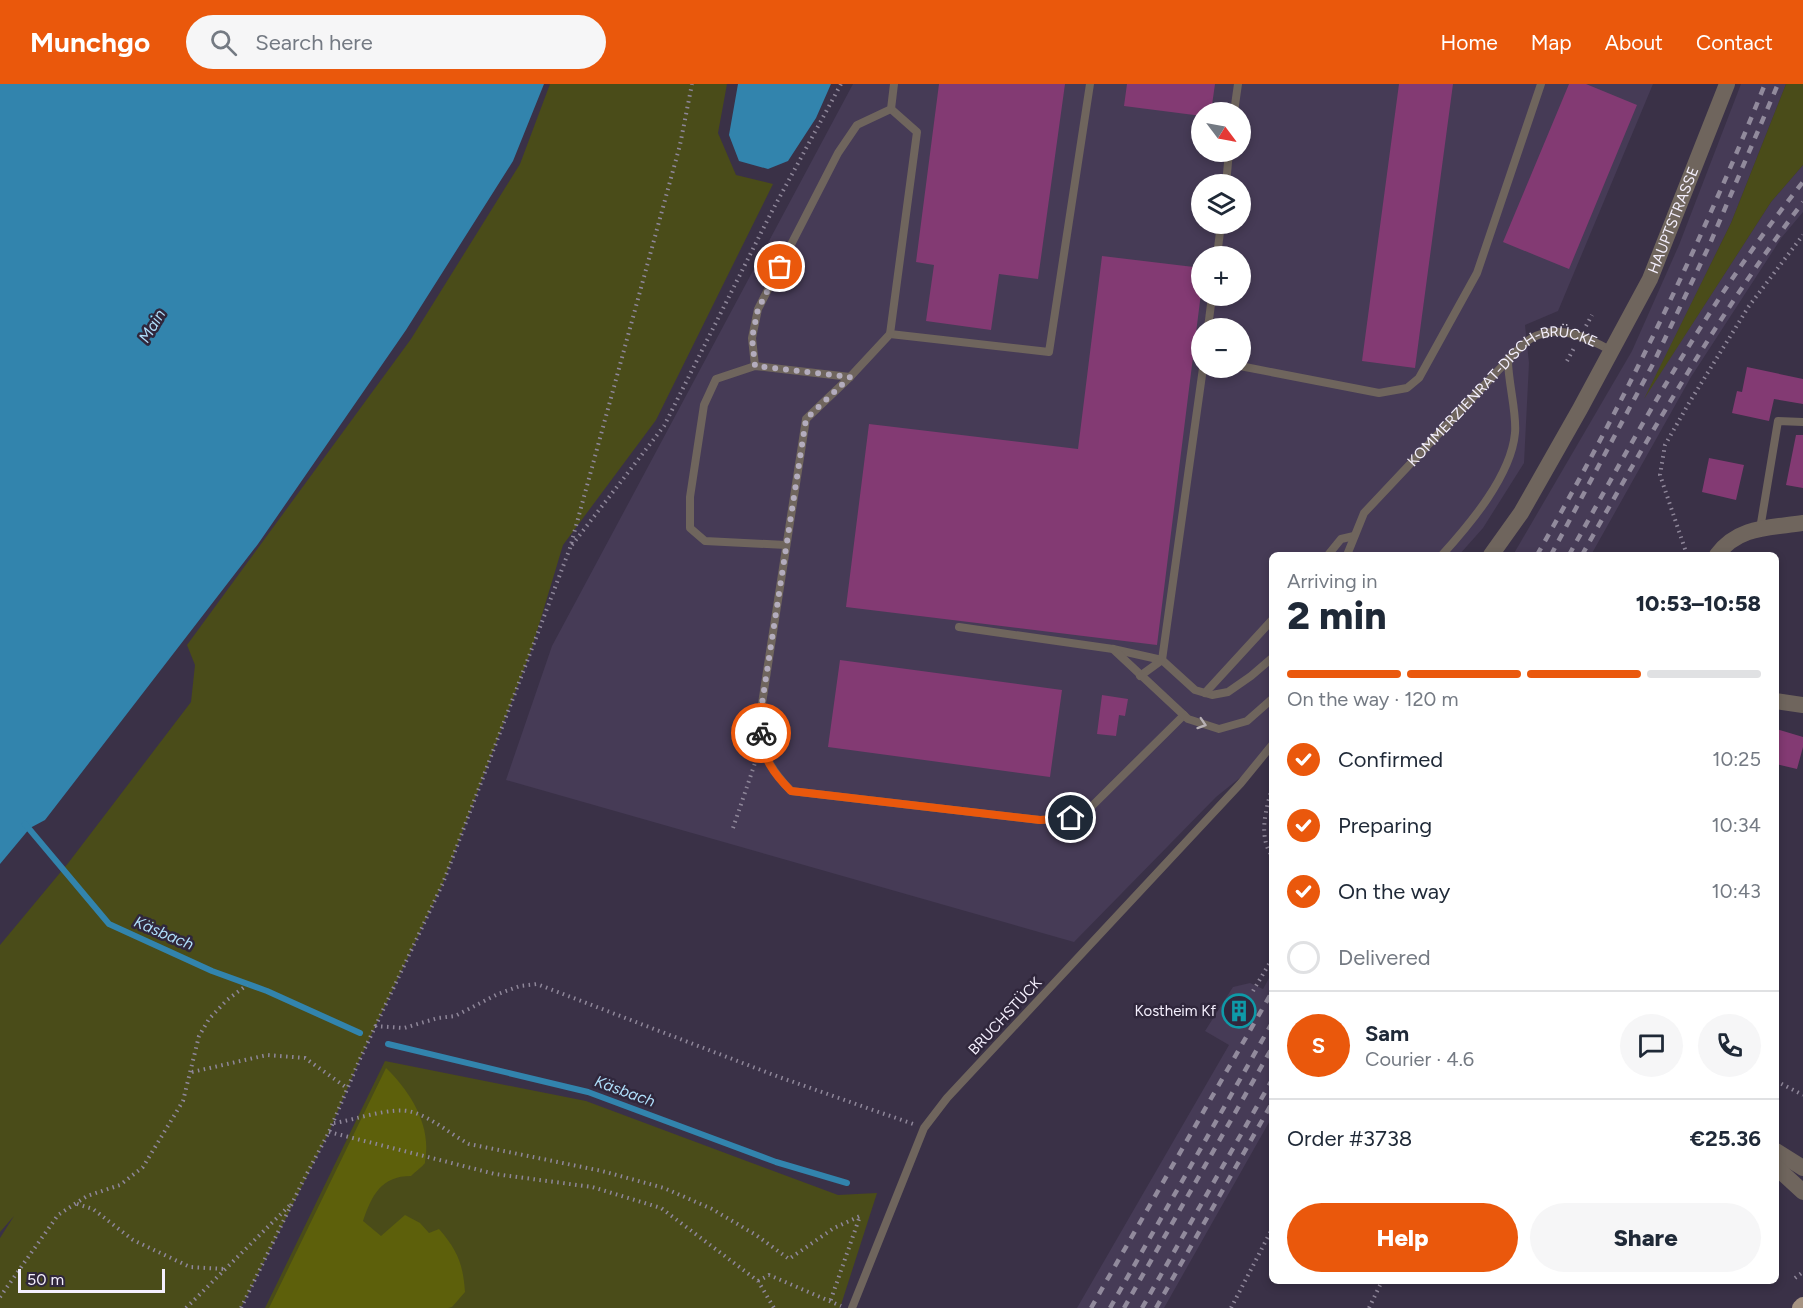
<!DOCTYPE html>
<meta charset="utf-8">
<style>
:root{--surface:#fff;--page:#f6f6f7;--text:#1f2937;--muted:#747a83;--line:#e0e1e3;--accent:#ea580c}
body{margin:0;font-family:Figtree,sans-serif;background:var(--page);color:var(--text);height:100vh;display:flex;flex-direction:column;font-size:22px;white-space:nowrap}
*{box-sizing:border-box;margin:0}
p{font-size:20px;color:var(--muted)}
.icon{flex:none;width:33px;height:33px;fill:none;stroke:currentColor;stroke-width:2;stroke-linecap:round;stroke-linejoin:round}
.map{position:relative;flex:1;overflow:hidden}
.side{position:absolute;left:1269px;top:468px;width:510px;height:732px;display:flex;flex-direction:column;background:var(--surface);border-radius:9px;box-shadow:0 3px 9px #0003}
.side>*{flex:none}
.needle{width:39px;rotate:122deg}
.controls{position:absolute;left:1191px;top:18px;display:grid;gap:12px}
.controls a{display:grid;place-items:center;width:60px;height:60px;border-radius:50%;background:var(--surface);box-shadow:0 3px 9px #0003;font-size:30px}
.scale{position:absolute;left:18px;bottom:15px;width:147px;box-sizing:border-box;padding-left:6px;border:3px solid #f4effd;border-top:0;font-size:16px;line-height:21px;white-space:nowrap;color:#f4effd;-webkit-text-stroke:4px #30273c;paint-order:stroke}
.pin{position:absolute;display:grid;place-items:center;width:51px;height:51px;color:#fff;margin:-26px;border:3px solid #fff;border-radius:50%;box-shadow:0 2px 6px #0007}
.courier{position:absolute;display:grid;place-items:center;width:60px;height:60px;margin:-30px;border:4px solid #ea580c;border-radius:50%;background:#fff;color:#222;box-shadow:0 2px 8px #0007}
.head em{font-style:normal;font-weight:800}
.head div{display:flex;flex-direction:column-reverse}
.head{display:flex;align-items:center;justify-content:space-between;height:102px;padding:0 18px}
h1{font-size:39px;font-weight:800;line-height:45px}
.bar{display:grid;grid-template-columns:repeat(4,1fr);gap:9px 6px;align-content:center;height:72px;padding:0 18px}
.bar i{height:8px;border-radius:4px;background:var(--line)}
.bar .on{background:var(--accent)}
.bar p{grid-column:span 4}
.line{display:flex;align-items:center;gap:15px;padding:0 18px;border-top:2px solid var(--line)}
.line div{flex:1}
.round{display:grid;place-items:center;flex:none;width:63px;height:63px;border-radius:32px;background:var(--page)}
ol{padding:0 18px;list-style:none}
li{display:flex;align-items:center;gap:18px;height:66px}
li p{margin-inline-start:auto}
li .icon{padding:6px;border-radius:50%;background:var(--accent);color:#fff;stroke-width:4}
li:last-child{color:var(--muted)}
li i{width:33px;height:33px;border:3px solid var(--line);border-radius:50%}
.primary-button{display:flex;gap:12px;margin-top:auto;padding:12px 18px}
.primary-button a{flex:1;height:69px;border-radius:36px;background:var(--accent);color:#fff;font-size:24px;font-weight:800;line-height:69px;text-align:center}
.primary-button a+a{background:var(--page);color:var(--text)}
header{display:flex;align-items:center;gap:36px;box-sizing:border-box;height:84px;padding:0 30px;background:var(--accent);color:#fff}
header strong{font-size:28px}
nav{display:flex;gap:33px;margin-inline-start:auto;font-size:21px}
.search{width:420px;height:54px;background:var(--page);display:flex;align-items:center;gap:15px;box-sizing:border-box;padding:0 21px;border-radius:33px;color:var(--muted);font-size:22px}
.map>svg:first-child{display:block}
.built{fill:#463b56;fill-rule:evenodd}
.green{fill:#4a4c19}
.forest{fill:#5d600b}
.water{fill:#3284ad}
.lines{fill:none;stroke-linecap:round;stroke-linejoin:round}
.stream{stroke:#3284ad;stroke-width:6}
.building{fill:#833a73}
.path{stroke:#8f879a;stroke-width:4;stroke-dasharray:1.5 4.5;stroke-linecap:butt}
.service{stroke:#6f655d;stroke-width:8}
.minor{stroke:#6f655d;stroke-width:16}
.tertiary{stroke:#6f655d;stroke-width:16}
.primary{stroke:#a69382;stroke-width:16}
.rail{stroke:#918a9c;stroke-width:4.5;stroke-dasharray:8 8;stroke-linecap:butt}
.oneway{stroke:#b8b1b5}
.done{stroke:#b3acbd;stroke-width:6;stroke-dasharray:0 10.8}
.route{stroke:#ea580c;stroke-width:8}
.labels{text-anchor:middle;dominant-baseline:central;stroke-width:5;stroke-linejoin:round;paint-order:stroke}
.street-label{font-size:15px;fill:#f4effd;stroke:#30273c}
.poi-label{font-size:15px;fill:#f4effd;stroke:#30273c;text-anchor:end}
.water-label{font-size:16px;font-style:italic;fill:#afdefa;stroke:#30273c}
</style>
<header>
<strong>Munchgo</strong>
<div class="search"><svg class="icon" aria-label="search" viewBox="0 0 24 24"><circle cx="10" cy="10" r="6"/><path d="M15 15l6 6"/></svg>Search here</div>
<nav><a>Home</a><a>Map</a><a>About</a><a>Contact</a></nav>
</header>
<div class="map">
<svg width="1803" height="1224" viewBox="0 0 1803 1224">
<rect width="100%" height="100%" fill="#3a3147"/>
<path class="built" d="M 853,0 L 1653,0 L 1558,227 L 1525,241 L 1529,279 L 1524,379 L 1483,444 L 1459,471 L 1272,471 L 1272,668 L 1216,713 L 1074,858 L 506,696 L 552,562 ZM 1202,28 L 1240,28 L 1240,68 L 1202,68 ZM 1202,100 L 1240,100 L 1240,140 L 1202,140 ZM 1202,172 L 1240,172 L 1240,212 L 1202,212 ZM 1202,244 L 1240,244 L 1240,284 L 1202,284 Z
M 1741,0 L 1786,0 L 1731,139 L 1648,308 L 1771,118 L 1803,81 L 1803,128 L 1782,153 L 1691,293 L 1591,471 L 1513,471 L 1632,267 L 1679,161 Z
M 1272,889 L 1272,1033 L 1164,1224 L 1077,1224 L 1229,961 L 1205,947 L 1233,903 L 1250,899 L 1263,905 Z"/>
<path class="green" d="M 550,0 L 727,0 L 718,49 L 736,91 L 773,100 L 656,336 L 563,461 L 532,564 L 443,799 L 359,977 L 329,1048 L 241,1224 L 0,1224 L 0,1154 L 14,1132 L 0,1148 L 0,861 L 69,778 L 191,618 L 195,581 L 187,561 L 411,255 L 520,80 Z
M 1786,0 L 1803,0 L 1803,81 L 1771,118 L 1644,315 L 1731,139 Z
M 385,977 L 586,1017 L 838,1111 L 877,1109 L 840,1224 L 265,1224 Z"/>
<path class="forest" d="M 386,984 C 408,1005 429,1037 426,1069 C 426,1071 425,1077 425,1079 C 422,1083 415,1088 411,1092 C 381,1092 372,1111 363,1137 L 381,1152 L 405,1131 L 420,1139 L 429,1149 L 439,1145 C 457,1166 463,1179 465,1208 L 452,1223 L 448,1224 L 269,1224 Z"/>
<path class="water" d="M 0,0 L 544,0 L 513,77 L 406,246 L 258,460 L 45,736 L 30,744 L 0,780 Z
M 738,0 L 831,0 L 816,34 L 788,77 L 768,85 L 739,77 L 729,51 Z"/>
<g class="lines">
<path class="stream" d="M 25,740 L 109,840 L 212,887 L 267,907 L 360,949
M 388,960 L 588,1008 L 776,1078 L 847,1099"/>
</g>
<path class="building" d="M 939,0 L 1065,0 L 1038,195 L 999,190 L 991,246 L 926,237 L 934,181 L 916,178 Z
M 1127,0 L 1215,0 L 1211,28 L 1202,28 L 1202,32 L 1124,22 Z
M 1399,0 L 1453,0 L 1415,284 L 1362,277 Z
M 1569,0 L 1586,0 L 1637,21 L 1569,185 L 1503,158 Z
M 1102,172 L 1202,184 L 1202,201 L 1157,561 L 846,523 L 869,340 L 1078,365 Z
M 1747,283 L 1803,295 L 1803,320 L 1774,315 L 1769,337 L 1732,329 L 1737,307 L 1742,308 Z
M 1796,351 L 1803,351 L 1803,404 L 1786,401 Z
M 1709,374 L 1744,381 L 1736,416 L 1702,408 Z
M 840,576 L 1062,606 L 1050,693 L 828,663 Z
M 1102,611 L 1128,615 L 1125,632 L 1119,631 L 1116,652 L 1097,650 Z
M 1776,645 L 1803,653 L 1803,663 L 1797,685 L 1776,680 Z"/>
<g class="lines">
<path class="path" d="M 1586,242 L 1592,231
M 1567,277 L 1574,264
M 572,461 L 664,342 L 771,129 L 841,0
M 1687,471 L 1660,391 L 1665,361 L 1689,319 L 1749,222 L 1803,151
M 1272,704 C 1266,725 1258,752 1272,772
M 733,744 L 755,679
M 1253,907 L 1272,875
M 375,942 L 404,944 L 438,934 L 455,932 L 498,910 L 520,902 L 537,900 L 779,993 L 913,1040
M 192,988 L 267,971 L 305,974 L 347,1004
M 1776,997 L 1803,1011
M 334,1039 C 355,1036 392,1022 412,1028 C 433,1034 450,1050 469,1060 L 602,1087 L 664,1104 L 712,1125 L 756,1151 L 789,1175 L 834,1144 L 860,1132 L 830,1218
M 329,1048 L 495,1090 L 592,1103 L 661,1124 L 758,1197 L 774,1224
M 77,1120 L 93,1125 L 133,1156 L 190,1183 L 224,1185
M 1795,1194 L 1803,1188
M 758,1197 L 769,1191 L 841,1222
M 0,1213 L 58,1131 L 87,1112 L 120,1101 L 143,1083 L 183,1017 L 199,952 L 209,935 L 227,916 L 247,901
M 186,1224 L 290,1121
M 241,1224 L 302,1099 L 329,1048 L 359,977 L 443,799 L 570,464 L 680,61 L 692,0
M 1231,1224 L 1272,1145
M 1369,1224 L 1382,1197"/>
<g class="service">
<path d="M 1090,0 L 1049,268 L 890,250 L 850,293 L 806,335 L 761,626 C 761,666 763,677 791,707 L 1040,736 L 1070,734 L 1092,722 L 1184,631"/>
<path d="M 1234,28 L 1238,0"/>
<path d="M 1226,100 L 1229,68"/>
<path d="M 1217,172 L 1221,140"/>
<path d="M 1208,244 L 1212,212"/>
<path d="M 890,250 L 917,48 L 891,25"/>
<path d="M 755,282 L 752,254 L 758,225 L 838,69 L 857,41 L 891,25 L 894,0"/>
<path d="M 1240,282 L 1379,309 L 1407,304 L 1419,294 L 1477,189 L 1541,0"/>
<path d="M 1760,445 L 1778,337 L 1803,338"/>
<path d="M 786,461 L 705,457 L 690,444 L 690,413 L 704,321 L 716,295 L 755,282 L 850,293"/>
<path d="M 1328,471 L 1341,455 L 1354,452"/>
<path id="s1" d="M 1347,471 L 1364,429 L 1508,276 C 1515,269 1523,259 1532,254 C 1558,239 1588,254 1612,267"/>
<path d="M 1442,471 C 1470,440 1511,392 1515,349 C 1517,329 1508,298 1508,276"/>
<path d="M 959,543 L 1113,565 L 1162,576 L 1195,606 L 1212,611 L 1228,608 L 1251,592 L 1272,574"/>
<path d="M 1113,565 L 1188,635 L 1219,645 L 1247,637 L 1272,615"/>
<path d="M 1140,592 L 1162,576 L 1203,284"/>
<path d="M 1205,609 L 1272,536"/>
<path d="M 852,1224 L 924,1044 L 947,1014 L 1241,699 L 1272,661"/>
</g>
<path class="minor" d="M 1717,471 C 1738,442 1770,444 1803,439
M 1776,617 L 1803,621"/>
<g class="tertiary">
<path id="s2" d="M 1491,471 L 1521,429 L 1580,325 L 1650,195 L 1727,0"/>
<path d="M 1776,1067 L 1803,1084"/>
<path d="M 1776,1083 L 1803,1108"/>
</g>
<path class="primary" d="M 1800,1224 L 1803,1221"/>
<path class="rail" d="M 1537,471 C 1624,319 1700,162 1765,0
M 1551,471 L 1653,280 L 1709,162 L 1778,0
M 1569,471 C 1640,343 1711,213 1803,98
M 1582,471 C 1650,350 1719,229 1803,118
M 1091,1224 L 1272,908
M 1110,1224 L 1272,939
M 1124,1224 L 1272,964
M 1142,1224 L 1272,996
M 1156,1224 L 1272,1019"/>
</g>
<defs><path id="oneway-chevron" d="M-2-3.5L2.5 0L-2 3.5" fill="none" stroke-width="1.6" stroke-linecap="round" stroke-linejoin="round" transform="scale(1.5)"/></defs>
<use class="oneway" href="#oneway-chevron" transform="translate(1202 640) rotate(18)"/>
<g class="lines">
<path class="done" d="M 761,649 L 761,626 L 806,335 L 850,293 L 755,282 L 752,254 L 758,225 L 780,183"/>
<path class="route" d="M 761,649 C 762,674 774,690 791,707 L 1040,736 L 1071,734"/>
</g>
<defs>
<g id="building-ring" transform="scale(1.725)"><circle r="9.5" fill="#30273c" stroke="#0f9aa8" stroke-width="1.5"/><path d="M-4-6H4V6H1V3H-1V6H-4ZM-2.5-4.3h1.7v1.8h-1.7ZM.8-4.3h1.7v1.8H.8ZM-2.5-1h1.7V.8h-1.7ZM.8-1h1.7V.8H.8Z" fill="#0f9aa8"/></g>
</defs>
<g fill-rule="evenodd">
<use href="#building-ring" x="1239" y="927"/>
</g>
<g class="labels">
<g class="street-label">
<text stroke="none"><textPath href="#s2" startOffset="382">HAUPTSTRASSE</textPath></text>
<text stroke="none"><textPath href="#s1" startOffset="234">KOMMERZIENRAT-DISCH-BRÜCKE</textPath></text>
<text transform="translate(1005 932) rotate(-47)">BRUCHSTÜCK</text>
</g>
<g class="poi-label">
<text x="1216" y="927">Kostheim Kf</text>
</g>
<g class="water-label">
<text transform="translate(152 242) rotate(-59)">Main</text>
<text transform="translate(164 849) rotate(23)">Käsbach</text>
<text transform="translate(625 1007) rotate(20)">Käsbach</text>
</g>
</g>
</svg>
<div class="controls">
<a><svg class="needle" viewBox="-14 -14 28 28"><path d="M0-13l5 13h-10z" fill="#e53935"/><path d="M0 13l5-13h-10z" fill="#747a83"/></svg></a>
<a><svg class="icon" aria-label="layers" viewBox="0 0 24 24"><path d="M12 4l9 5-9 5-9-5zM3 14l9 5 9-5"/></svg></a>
<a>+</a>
<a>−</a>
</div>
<div class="scale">50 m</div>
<div class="pin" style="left:780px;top:183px;background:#ea580c"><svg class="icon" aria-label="bag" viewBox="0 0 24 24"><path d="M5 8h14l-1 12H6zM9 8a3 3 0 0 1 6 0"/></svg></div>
<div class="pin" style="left:1071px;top:734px;background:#1f2937"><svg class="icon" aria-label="home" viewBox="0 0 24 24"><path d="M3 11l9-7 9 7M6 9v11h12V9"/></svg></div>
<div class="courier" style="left:761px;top:649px"><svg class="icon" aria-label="bike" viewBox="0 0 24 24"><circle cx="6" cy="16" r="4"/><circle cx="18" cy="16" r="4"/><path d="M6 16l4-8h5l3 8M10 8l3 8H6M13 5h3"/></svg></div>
<section class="side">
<div class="head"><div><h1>2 min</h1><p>Arriving in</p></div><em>10:53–10:58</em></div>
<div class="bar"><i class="on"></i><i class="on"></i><i class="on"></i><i></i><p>On the way · 120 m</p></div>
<ol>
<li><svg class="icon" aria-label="check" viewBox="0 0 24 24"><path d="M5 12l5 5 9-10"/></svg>Confirmed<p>10:25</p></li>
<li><svg class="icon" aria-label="check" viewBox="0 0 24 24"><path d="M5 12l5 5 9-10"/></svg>Preparing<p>10:34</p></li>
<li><svg class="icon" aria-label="check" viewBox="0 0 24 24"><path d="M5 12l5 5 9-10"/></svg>On the way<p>10:43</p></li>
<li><i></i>Delivered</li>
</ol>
<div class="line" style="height:108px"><b class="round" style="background:var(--accent);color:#fff">S</b><div><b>Sam</b><p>Courier · 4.6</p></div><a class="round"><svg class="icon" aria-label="chat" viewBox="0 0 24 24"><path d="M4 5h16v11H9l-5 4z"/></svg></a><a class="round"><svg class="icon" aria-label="phone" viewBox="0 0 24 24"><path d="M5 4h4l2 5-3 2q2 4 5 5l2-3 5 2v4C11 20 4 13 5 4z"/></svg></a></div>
<div class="line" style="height:78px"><div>Order #3738</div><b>€25.36</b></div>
<div class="primary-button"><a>Help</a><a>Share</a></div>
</section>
</div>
